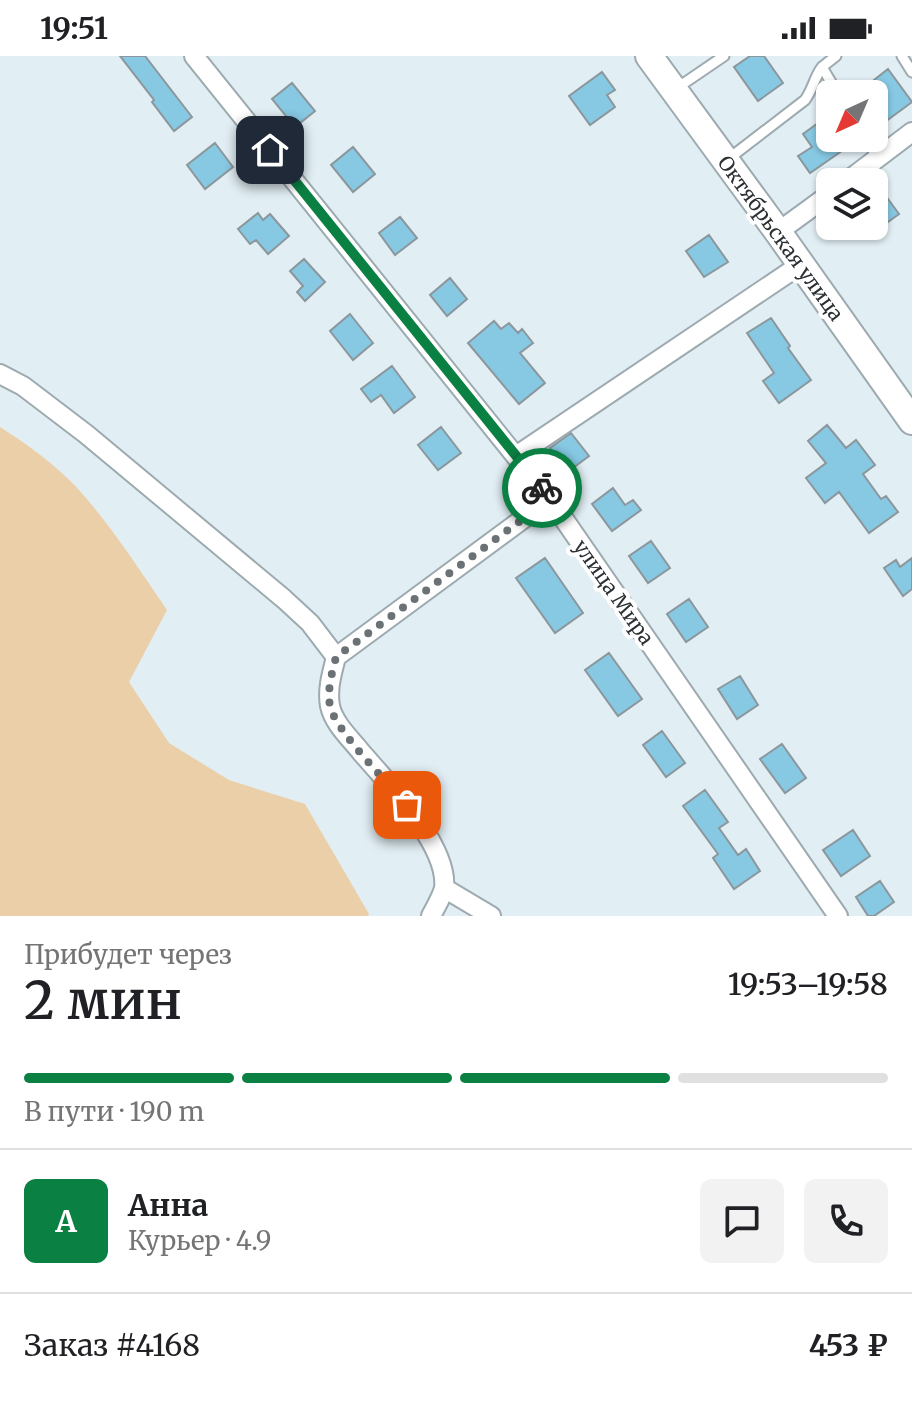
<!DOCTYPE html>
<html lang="ru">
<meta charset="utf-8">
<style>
:root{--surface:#fff;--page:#f2f2f2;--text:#202124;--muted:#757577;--line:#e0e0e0;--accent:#0b8043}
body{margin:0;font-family:Merriweather,serif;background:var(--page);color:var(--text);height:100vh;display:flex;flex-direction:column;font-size:30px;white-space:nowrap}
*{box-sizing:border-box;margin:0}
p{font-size:26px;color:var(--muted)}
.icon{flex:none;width:44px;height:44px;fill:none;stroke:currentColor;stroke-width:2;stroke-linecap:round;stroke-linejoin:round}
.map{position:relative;height:860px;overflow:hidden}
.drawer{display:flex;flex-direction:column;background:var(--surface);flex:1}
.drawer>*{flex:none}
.needle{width:52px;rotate:224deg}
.tools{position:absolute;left:816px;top:24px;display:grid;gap:16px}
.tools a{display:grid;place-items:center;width:72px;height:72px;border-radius:12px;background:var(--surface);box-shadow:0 2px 6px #0004;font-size:40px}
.pin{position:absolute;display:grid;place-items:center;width:68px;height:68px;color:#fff;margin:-34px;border-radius:16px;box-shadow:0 4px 12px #0006}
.courier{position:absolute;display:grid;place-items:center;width:80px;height:80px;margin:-40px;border:6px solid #0b8043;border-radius:50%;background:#fff;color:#222;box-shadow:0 2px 10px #0007}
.overview em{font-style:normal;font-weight:600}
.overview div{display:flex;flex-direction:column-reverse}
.overview{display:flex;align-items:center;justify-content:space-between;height:136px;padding:0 24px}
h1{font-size:52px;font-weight:600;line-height:60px}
.bar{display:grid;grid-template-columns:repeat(4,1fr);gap:12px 8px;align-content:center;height:96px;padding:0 24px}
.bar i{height:10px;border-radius:6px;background:var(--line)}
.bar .active{background:var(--accent)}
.bar p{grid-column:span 4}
.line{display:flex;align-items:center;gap:20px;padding:0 24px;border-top:2px solid var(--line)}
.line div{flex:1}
.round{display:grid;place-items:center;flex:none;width:84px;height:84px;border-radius:12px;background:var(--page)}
.status{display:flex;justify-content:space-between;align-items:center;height:56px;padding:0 40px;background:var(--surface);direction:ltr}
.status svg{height:22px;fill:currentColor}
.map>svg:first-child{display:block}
.green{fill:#ebcfa9}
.building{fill:#87c8e3;stroke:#8b979c;stroke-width:2}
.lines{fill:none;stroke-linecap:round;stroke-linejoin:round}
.lane-casing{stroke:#9daaaf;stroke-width:13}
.street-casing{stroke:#9daaaf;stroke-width:22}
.secondary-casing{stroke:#9daaaf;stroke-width:30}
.lane{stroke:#fff;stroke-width:9}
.street{stroke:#fff;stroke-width:18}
.secondary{stroke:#fff;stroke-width:26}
.done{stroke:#6b7276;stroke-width:8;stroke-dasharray:0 14.4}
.route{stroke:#0b8043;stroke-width:10}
.labels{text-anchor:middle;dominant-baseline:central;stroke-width:8;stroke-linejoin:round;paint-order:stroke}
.street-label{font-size:20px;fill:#2b3032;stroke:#fff}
</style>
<div class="status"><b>19:51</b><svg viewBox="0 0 49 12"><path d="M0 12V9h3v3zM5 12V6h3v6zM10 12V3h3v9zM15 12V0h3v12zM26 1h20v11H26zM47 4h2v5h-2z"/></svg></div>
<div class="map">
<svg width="912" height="860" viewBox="0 0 912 860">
<rect width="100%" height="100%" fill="#e1eef4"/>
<path class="green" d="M 0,371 C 30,390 64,415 86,442 C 116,477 141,516 167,554 L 129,626 L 169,687 L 229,724 L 305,748 L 369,858 L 368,860 L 0,860 Z"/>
<path class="building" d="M 120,0 L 145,0 L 192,61 L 174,75 L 152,46 L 154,44 Z
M 750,0 L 764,0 L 783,27 L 758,45 L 734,11 Z
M 888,13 L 912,46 L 874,74 L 874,31 L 877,29 L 874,24 Z
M 602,16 L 615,34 L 607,39 L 615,51 L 590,69 L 569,40 Z
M 292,27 L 315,55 L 295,71 L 272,43 Z
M 825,62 L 830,69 L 830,82 L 839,82 L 846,92 L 810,117 L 798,100 L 812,91 L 803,78 Z
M 215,87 L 233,111 L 205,133 L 187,109 Z
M 353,91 L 375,118 L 353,136 L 331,109 Z
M 888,143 L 899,158 L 874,176 L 874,153 Z
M 258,157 L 263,164 L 270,158 L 289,180 L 268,198 L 256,184 L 250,188 L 238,173 Z
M 400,161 L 417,182 L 395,199 L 379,177 Z
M 709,179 L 728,206 L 704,221 L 686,195 Z
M 304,203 L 325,226 L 305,245 L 297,236 L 303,230 L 290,215 Z
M 450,222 L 467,243 L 447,260 L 430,239 Z
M 350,258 L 373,287 L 353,304 L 330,275 Z
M 771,262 L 790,290 L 788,292 L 811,324 L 779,347 L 763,325 L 774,317 L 747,277 Z
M 494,265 L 501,273 L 509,267 L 518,277 L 522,273 L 533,287 L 520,297 L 545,327 L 519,348 L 468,287 Z
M 392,310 L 415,341 L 394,357 L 381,339 L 371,346 L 361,333 Z
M 827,369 L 846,392 L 856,384 L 875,409 L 863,418 L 881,443 L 886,440 L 898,456 L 869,477 L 839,436 L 825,447 L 806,422 L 826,407 L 808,385 Z
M 441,371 L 461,397 L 438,414 L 418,389 Z
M 571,377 L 589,400 L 569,415 L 550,392 Z
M 613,432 L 625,449 L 633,444 L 641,454 L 612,475 L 592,448 Z
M 651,485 L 670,512 L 648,527 L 629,500 Z
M 545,502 L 583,557 L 555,577 L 516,522 Z
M 912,502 L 912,533 L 903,540 L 884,512 L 896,504 L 900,511 Z
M 689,543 L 708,571 L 686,586 L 667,558 Z
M 609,597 L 642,643 L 618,660 L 585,614 Z
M 740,620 L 758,649 L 737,663 L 718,633 Z
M 662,675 L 685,707 L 666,721 L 643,689 Z
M 782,688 L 806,722 L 785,737 L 760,703 Z
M 705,734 L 728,766 L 719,772 L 738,799 L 746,793 L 760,815 L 734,833 L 713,802 L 718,798 L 683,750 Z
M 853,774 L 870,800 L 841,820 L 823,794 Z
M 880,825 L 894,846 L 874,860 L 868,860 L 856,841 Z"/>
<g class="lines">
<g class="lane-casing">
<path id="lane" d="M 836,0 L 822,11 L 838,38
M 902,0 L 912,16
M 677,32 L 724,0
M 866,82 L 878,103
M 727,104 L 805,44 C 813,33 814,22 822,11"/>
</g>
<g class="street-casing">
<path id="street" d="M 194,0 L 550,443 L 838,860
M 846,126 L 912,76
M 778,176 L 830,138
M 0,318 L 23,330 L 86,378 L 284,543 L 310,567 L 336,601
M 516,400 L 800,209
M 444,832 L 491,860
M 431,860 C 435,852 442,841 444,832 C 449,790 387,726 361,696 C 350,682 334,668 330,650 C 327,633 332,617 336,601 L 550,443"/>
</g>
<g class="secondary-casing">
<path id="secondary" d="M 649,0 L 778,176 L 912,365"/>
</g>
<use href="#lane" class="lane"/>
<use href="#street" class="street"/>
<use href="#secondary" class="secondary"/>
</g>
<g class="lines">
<path class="done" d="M 407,749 C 389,728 335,674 330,650 C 327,633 332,617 336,601 L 550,443 L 542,432"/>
<path class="route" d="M 270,94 L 542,432"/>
</g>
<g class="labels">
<g class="street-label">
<text transform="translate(781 182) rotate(54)">Октябрьская улица</text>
<text transform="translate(614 536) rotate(55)">улица Мира</text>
</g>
</g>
</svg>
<div class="tools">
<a><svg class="needle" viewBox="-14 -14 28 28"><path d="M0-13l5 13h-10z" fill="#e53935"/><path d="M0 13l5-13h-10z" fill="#757577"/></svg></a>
<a><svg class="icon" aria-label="layers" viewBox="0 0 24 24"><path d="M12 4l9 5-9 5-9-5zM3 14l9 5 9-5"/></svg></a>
</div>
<div class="pin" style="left:407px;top:749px;background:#ea580c"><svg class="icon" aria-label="bag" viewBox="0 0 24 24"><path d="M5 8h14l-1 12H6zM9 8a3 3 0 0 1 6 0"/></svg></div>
<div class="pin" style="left:270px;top:94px;background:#1f2937"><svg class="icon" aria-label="home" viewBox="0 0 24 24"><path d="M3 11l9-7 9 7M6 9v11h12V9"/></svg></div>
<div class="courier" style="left:542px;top:432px"><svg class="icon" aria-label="bike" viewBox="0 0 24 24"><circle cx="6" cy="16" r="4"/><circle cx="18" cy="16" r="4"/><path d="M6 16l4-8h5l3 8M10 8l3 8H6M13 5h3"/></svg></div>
</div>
<section class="drawer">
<div class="overview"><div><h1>2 мин</h1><p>Прибудет через</p></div><em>19:53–19:58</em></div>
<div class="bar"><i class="active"></i><i class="active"></i><i class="active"></i><i></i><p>В пути · 190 m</p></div>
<div class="line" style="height:144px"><b class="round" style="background:var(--accent);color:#fff">А</b><div><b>Анна</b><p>Курьер · 4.9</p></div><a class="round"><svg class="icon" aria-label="chat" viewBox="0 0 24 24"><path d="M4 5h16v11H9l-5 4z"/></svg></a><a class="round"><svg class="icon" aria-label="phone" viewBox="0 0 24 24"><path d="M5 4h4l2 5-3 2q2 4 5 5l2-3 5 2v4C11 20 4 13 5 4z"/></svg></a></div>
<div class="line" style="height:104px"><div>Заказ #4168</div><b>453 ₽</b></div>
</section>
